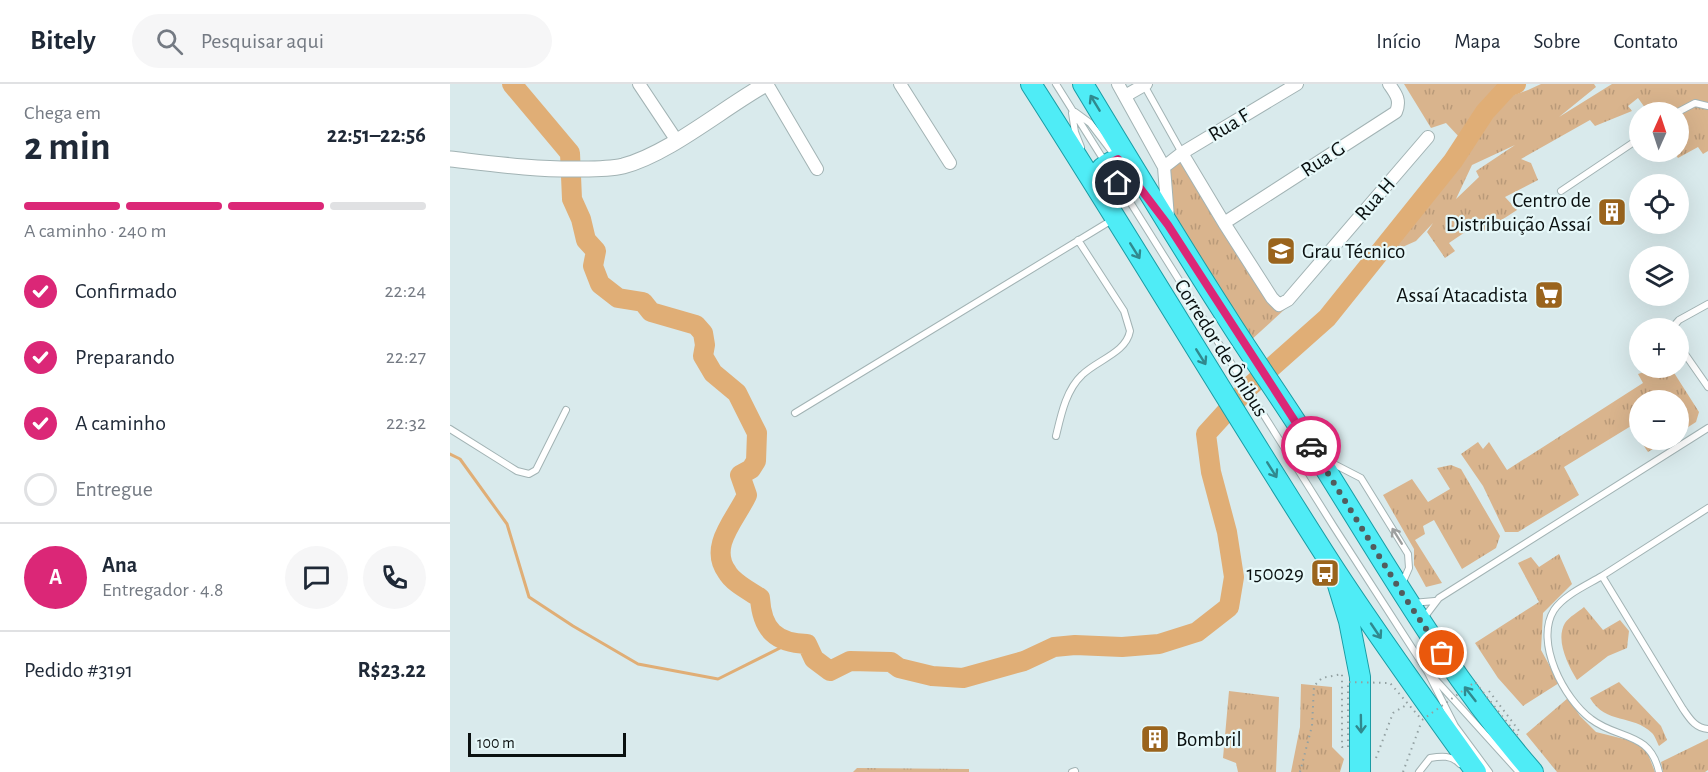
<!DOCTYPE html>
<html lang="pt">
<meta charset="utf-8">
<style>
:root{--surface:#fff;--page:#f6f6f7;--text:#1f2937;--muted:#747a83;--line:#e0e1e3;--accent:#db2777}
body{margin:0;font-family:"Alegreya Sans",sans-serif;background:var(--page);color:var(--text);height:100vh;display:flex;flex-direction:column;font-size:22px;white-space:nowrap}
*{box-sizing:border-box;margin:0}
p{font-size:20px;color:var(--muted)}
.icon{flex:none;width:33px;height:33px;fill:none;stroke:currentColor;stroke-width:2;stroke-linecap:round;stroke-linejoin:round}
.map{position:relative;flex:1;overflow:hidden}
.panel{display:flex;flex-direction:column;background:var(--surface);width:450px}
.panel>*{flex:none}
.needle{width:39px;rotate:3deg}
.fabs{position:absolute;left:1179px;top:18px;display:grid;gap:12px}
.fabs a{display:grid;place-items:center;width:60px;height:60px;border-radius:50%;background:var(--surface);box-shadow:0 6px 24px #0002;font-size:30px}
.scale{position:absolute;left:18px;bottom:15px;width:158px;box-sizing:border-box;padding-left:6px;border:3px solid #0a1010;border-top:0;font-size:16px;line-height:21px;white-space:nowrap;color:#0a1010;-webkit-text-stroke:4px #e6f8f9;paint-order:stroke}
.pin{position:absolute;display:grid;place-items:center;width:51px;height:51px;color:#fff;margin:-26px;border:3px solid #fff;border-radius:50%;box-shadow:0 2px 6px #0007}
.courier{position:absolute;display:grid;place-items:center;width:60px;height:60px;margin:-30px;border:4px solid #db2777;border-radius:50%;background:#fff;color:#222;box-shadow:0 2px 8px #0007}
.overview em{font-style:normal;font-weight:700}
.overview div{display:flex;flex-direction:column-reverse}
.overview{display:flex;align-items:center;justify-content:space-between;height:102px;padding:0 24px}
h1{font-size:39px;font-weight:700;line-height:45px}
.bar{display:grid;grid-template-columns:repeat(4,1fr);gap:9px 6px;align-content:center;height:72px;padding:0 24px}
.bar i{height:8px;border-radius:4px;background:var(--line)}
.bar .current{background:var(--accent)}
.bar p{grid-column:span 4}
.line{display:flex;align-items:center;gap:15px;padding:0 24px;border-top:2px solid var(--line)}
.line div{flex:1}
.round{display:grid;place-items:center;flex:none;width:63px;height:63px;border-radius:32px;background:var(--page)}
ol{padding:0 24px;list-style:none}
li{display:flex;align-items:center;gap:18px;height:66px}
li p{margin-inline-start:auto}
li .icon{padding:6px;border-radius:50%;background:var(--accent);color:#fff;stroke-width:4}
li:last-child{color:var(--muted)}
li i{width:33px;height:33px;border:3px solid var(--line);border-radius:50%}
header{display:flex;align-items:center;gap:36px;box-sizing:border-box;height:84px;padding:0 30px;background:var(--surface);border-bottom:2px solid var(--line)}
header strong{font-size:28px}
nav{display:flex;gap:33px;margin-inline-start:auto;font-size:21px}
.search{width:420px;height:54px;background:var(--page);display:flex;align-items:center;gap:15px;box-sizing:border-box;padding:0 21px;border-radius:33px;color:var(--muted);font-size:22px}
main{display:flex;flex:1;min-height:0}
.map>svg:first-child{display:block}
.grass{fill:url(#grass-tufts);fill-rule:evenodd}
.lines{fill:none;stroke-linecap:round;stroke-linejoin:round}
.stream{stroke:#e0ae76;stroke-width:3}
.river{stroke:#e0ae76;stroke-width:20}
.service-casing{stroke:#a2b3b4;stroke-width:8}
.minor-casing{stroke:#a2b3b4;stroke-width:14}
.tertiary-casing{stroke:#a2b3b4;stroke-width:17}
.trunk-casing{stroke:#1a9ca4;stroke-width:22}
.path{stroke:#93a1a2;stroke-width:2;stroke-dasharray:1.5 4.5;stroke-linecap:butt}
.service{stroke:#fff;stroke-width:6}
.minor{stroke:#fff;stroke-width:12}
.tertiary{stroke:#fff;stroke-width:15}
.trunk{stroke:#4fecf6;stroke-width:20}
.path-bridge{stroke:#93a1a2;stroke-width:2;stroke-dasharray:1.5 4.5;stroke-linecap:butt}
.oneway{stroke:#30898e}
.oneway2{stroke:#9d9f9f}
.done{stroke:#525c5d;stroke-width:6;stroke-dasharray:0 10.8}
.route{stroke:#db2777;stroke-width:8}
.labels{text-anchor:middle;dominant-baseline:central;stroke-width:4.5;stroke-linejoin:round;paint-order:stroke}
.street-label{font-size:21px;fill:#0a1010;stroke:#e6f8f9}
.poi-label{font-size:21px;fill:#0a1010;stroke:#e6f8f9;text-anchor:end}
</style>
<header>
<strong>Bitely</strong>
<div class="search"><svg class="icon" aria-label="search" viewBox="0 0 24 24"><circle cx="10" cy="10" r="6"/><path d="M15 15l6 6"/></svg>Pesquisar aqui</div>
<nav><a>Início</a><a>Mapa</a><a>Sobre</a><a>Contato</a></nav>
</header>
<main>
<section class="panel">
<div class="overview"><div><h1>2 min</h1><p>Chega em</p></div><em>22:51–22:56</em></div>
<div class="bar"><i class="current"></i><i class="current"></i><i class="current"></i><i></i><p>A caminho · 240 m</p></div>
<ol>
<li><svg class="icon" aria-label="check" viewBox="0 0 24 24"><path d="M5 12l5 5 9-10"/></svg>Confirmado<p>22:24</p></li>
<li><svg class="icon" aria-label="check" viewBox="0 0 24 24"><path d="M5 12l5 5 9-10"/></svg>Preparando<p>22:27</p></li>
<li><svg class="icon" aria-label="check" viewBox="0 0 24 24"><path d="M5 12l5 5 9-10"/></svg>A caminho<p>22:32</p></li>
<li><i></i>Entregue</li>
</ol>
<div class="line" style="height:108px"><b class="round" style="background:var(--accent);color:#fff">A</b><div><b>Ana</b><p>Entregador · 4.8</p></div><a class="round"><svg class="icon" aria-label="chat" viewBox="0 0 24 24"><path d="M4 5h16v11H9l-5 4z"/></svg></a><a class="round"><svg class="icon" aria-label="phone" viewBox="0 0 24 24"><path d="M5 4h4l2 5-3 2q2 4 5 5l2-3 5 2v4C11 20 4 13 5 4z"/></svg></a></div>
<div class="line" style="height:78px"><div>Pedido #3191</div><b>R$23.22</b></div>
</section>
<div class="map">
<svg width="1258" height="688" viewBox="0 0 1258 688">
<defs>
<pattern id="grass-tufts" width="24" height="20" patternUnits="userSpaceOnUse" patternTransform="scale(1.5)"><rect width="24" height="20" fill="#d9b48d"/><path d="M3 7l-1-3M5 7V3M7 7l1-3M15 17l-1-3M17 17v-4M19 17l1-3" fill="none" stroke="#b99a79"/></pattern>
</defs>
<rect width="100%" height="100%" fill="#d9eaec"/>
<path class="grass" d="M 954,0 L 1065,0 L 1058,3 L 1011,55 L 996,39 L 981,44 Z
M 1091,0 L 1144,0 L 1146,3 L 1109,33 L 1162,0 L 1258,0 L 1258,67 L 1253,70 L 1248,63 L 1228,74 L 1224,68 L 1228,68 L 1228,28 L 1198,28 L 1188,14 L 1178,22 L 1182,27 L 1145,42 L 1140,36 L 1071,75 L 1081,79 L 1088,96 L 1055,113 L 1067,126 L 1033,148 L 1027,140 L 999,159 L 1005,167 L 995,174 L 977,148 L 983,139 L 966,157 L 948,165 L 948,152 L 1058,13 L 1078,6 ZM 1065,61 L 1026,87 L 1029,93 L 1006,115 L 1022,81 Z
M 737,68 L 835,225 L 800,257 L 724,136 L 715,83 Z
M 1206,284 L 1221,284 L 1249,328 L 1246,338 L 1229,349 L 1228,316 L 1190,316 L 1189,355 L 1181,342 L 1114,383 L 1129,411 L 1068,448 L 1055,448 L 1033,402 L 1011,370 L 1028,358 L 1033,365 L 1039,358 L 1057,386 L 1193,299 L 1188,290 Z
M 1190,356 L 1218,356 L 1198,368 Z
M 1001,381 L 1011,385 L 1050,452 L 1046,464 L 1012,485 L 984,436 L 973,442 L 975,450 L 965,456 L 992,499 L 976,503 L 964,481 L 964,465 L 933,411 L 962,395 L 978,418 L 1000,405 L 987,384 Z
M 1109,470 L 1122,500 L 1093,529 L 1091,566 L 1109,599 L 1073,622 L 1048,594 L 1025,559 L 1089,518 L 1068,479 L 1081,473 L 1089,483 Z
M 1134,523 L 1153,546 L 1170,536 L 1179,547 L 1177,564 L 1158,572 L 1127,596 C 1118,581 1105,556 1115,539 C 1119,533 1128,528 1134,523 Z
M 1169,598 L 1211,642 L 1217,656 L 1209,662 C 1207,658 1205,652 1202,649 C 1183,630 1156,641 1140,614 Z
M 851,600 L 882,603 L 882,663 L 894,675 L 890,688 L 841,688 L 850,643 Z
M 779,607 L 829,613 L 826,688 L 788,688 L 786,679 L 773,674 Z
M 1118,614 L 1130,632 L 1146,648 L 1178,656 L 1196,665 L 1205,688 L 1107,688 L 1076,650 Z
M 1258,655 L 1258,686 L 1255,688 L 1213,688 L 1211,678 Z
M 407,684 L 519,685 L 519,688 L 403,688 Z"/>
<g class="lines">
<path class="stream" d="M 0,370 L 10,375 L 57,440 L 79,513 L 123,542 L 188,580 L 268,595 L 340,559"/>
<path class="river" d="M 62,0 L 120,69 L 122,115 L 131,135 L 136,156 L 146,167 L 143,182 L 150,200 L 168,214 L 193,218 L 201,228 L 246,241 L 253,249 L 255,261 L 253,272 L 263,289 L 287,309 L 307,349 L 306,377 L 301,385 L 290,391 L 297,411 C 286,435 258,462 277,488 C 283,499 300,507 310,514 C 312,546 326,559 357,560 L 364,575 L 380,587 L 400,577 L 441,578 L 449,584 L 482,592 L 513,594 L 574,577 L 604,563 L 625,561 L 672,563 L 709,560 L 747,548 L 779,523 L 784,493 L 777,448 L 761,388 L 756,350 L 797,305 L 877,234 L 1003,77 L 1035,28 L 1058,3 L 1066,0"/>
<g class="service-casing">
<path id="service" d="M 606,0 L 884,443 L 977,587 L 1005,642 L 1039,688
M 694,1 L 732,69
M 625,28 L 640,39 L 666,73
M 1228,28 L 1245,19 L 1258,22
M 622,29 L 625,48 L 631,63
M 1111,107 L 1190,54
M 1222,244 L 1229,236 L 1258,220
M 1228,260 L 1258,303
M 345,329 L 662,136
M 0,345 L 67,387 L 79,390 L 86,386 L 116,326
M 606,352 C 611,331 616,306 632,291 C 647,276 676,269 680,247 L 674,227 L 628,156
M 878,377 L 911,394 L 958,470 L 959,484 L 952,500
M 1258,424 L 1152,492 L 1233,625 C 1240,635 1245,644 1258,645
M 1152,492 C 1137,501 1114,511 1104,526 C 1084,558 1114,615 1141,635 C 1168,656 1200,647 1209,688
M 962,519 L 985,517
M 973,535 L 989,514 L 1258,344
M 984,594 L 1069,688
M 622,688 L 625,687
M 969,688 L 980,674 C 991,672 1002,671 1010,680"/>
</g>
<g class="minor-casing">
<path id="minor" d="M 189,0 L 227,57
M 317,0 L 367,85
M 450,0 L 500,79
M 668,0 L 714,83 L 718,134
M 675,12 L 696,0
M 732,69 L 774,139 L 822,214 L 829,221 L 838,216 L 978,53
M 714,83 L 732,69 L 847,0
M 774,139 L 946,28 C 951,16 946,10 939,0"/>
</g>
<g class="tertiary-casing">
<path id="tertiary" d="M 0,75 C 44,80 88,86 132,85 C 146,85 160,85 173,82 C 219,70 273,24 316,0"/>
</g>
<g class="trunk-casing">
<path id="trunk" d="M 581,0 C 683,159 779,321 881,480 C 927,551 977,620 1026,688
M 633,0 C 680,78 727,156 776,232 C 806,280 839,325 868,373 C 936,481 999,592 1083,688
M 644,98 C 648,83 663,73 679,76
M 888,501 L 899,537 L 910,593 L 910,688"/>
</g>
<path class="path" d="M 1039,607 L 1070,648
M 926,674 L 943,629 L 958,620
M 850,688 L 862,642 L 864,602 L 872,594 L 892,590 L 892,663 L 895,663
M 953,688 L 971,639"/>
<use href="#service" class="service"/>
<use href="#minor" class="minor"/>
<use href="#tertiary" class="tertiary"/>
<use href="#trunk" class="trunk"/>
<path class="path-bridge" d="M 898,663 L 898,598 L 940,599 L 972,636 L 1025,598 L 1068,652"/>
</g>
<defs><path id="oneway-shaft" d="M-6 0H5M1.5-3L5.5 0L1.5 3" fill="none" stroke-width="1.6" stroke-linecap="round" stroke-linejoin="round" transform="scale(1.5)"/></defs>
<g class="oneway">
<use href="#oneway-shaft" transform="translate(645 19) rotate(-121)"/>
<use href="#oneway-shaft" transform="translate(685 167) rotate(58)"/>
<use href="#oneway-shaft" transform="translate(751 273) rotate(58)"/>
<use href="#oneway-shaft" transform="translate(822 386) rotate(58)"/>
<use href="#oneway-shaft" transform="translate(926 547) rotate(56)"/>
<use href="#oneway-shaft" transform="translate(1020 610) rotate(-128)"/>
<use href="#oneway-shaft" transform="translate(911 640) rotate(89)"/>
</g>
<use class="oneway2" href="#oneway-shaft" transform="translate(947 452) rotate(-122)"/>
<g class="lines">
<path class="done" d="M 861,362 L 950,506 L 992,569"/>
<path class="route" d="M 668,99 L 656,81 L 668,75 L 718,141 L 861,362"/>
</g>
<defs>
<g id="building-square" transform="scale(1.5)"><rect x="-9" y="-9" width="18" height="18" rx="4" fill="#9a641d" stroke="#e6f8f9"/><path d="M-4-6H4V6H1V3H-1V6H-4ZM-2.5-4.3h1.7v1.8h-1.7ZM.8-4.3h1.7v1.8H.8ZM-2.5-1h1.7V.8h-1.7ZM.8-1h1.7V.8H.8Z" fill="#fff"/></g>
<g id="university-square" transform="scale(1.5)"><rect x="-9" y="-9" width="18" height="18" rx="4" fill="#9a641d" stroke="#e6f8f9"/><path d="M0-5L7-2L0 1L-7-2ZM-4 1L0 2.5L4 1V4Q0 6-4 4Z" fill="#fff"/></g>
<g id="supermarket-square" transform="scale(1.5)"><rect x="-9" y="-9" width="18" height="18" rx="4" fill="#9a641d" stroke="#e6f8f9"/><path d="M-6-5.5h2.5l.6 2H6L4.5 2H-2.5L-4.4-4H-6ZM-1.5 3.2a1.3 1.3 0 1 0 .1 0ZM3 3.2a1.3 1.3 0 1 0 .1 0Z" fill="#fff"/></g>
<g id="bus-square" transform="scale(1.5)"><rect x="-9" y="-9" width="18" height="18" rx="4" fill="#9a641d" stroke="#e6f8f9"/><path d="M-5-6H5V4H4V6H2V4H-2V6H-4V4H-5ZM-3.5-4V0h7V-4ZM-3.5 1.2v1.5H-2V1.2ZM2 1.2v1.5H3.5V1.2Z" fill="#fff"/></g>
</defs>
<g fill-rule="evenodd">
<use href="#building-square" x="1162" y="128"/>
<use href="#university-square" x="831" y="167"/>
<use href="#supermarket-square" x="1099" y="211"/>
<use href="#bus-square" x="875" y="489"/>
<use href="#building-square" x="705" y="655"/>
</g>
<g class="labels">
<g class="street-label">
<text transform="translate(779 41) rotate(-31)">Rua F</text>
<text transform="translate(873 75) rotate(-33)">Rua G</text>
<text transform="translate(925 115) rotate(-49)">Rua H</text>
<text transform="translate(771 264) rotate(58)">Corredor de Ônibus</text>
</g>
<g class="poi-label">
<text x="1141" y="116">Centro de<tspan x="1141" dy="24">Distribuição Assaí</tspan></text>
<text x="852" y="167" text-anchor="start">Grau Técnico</text>
<text x="1078" y="211">Assaí Atacadista</text>
<text x="854" y="489">150029</text>
<text x="726" y="655" text-anchor="start">Bombril</text>
</g>
</g>
</svg>
<div class="fabs">
<a><svg class="needle" viewBox="-14 -14 28 28"><path d="M0-13l5 13h-10z" fill="#e53935"/><path d="M0 13l5-13h-10z" fill="#747a83"/></svg></a>
<a><svg class="icon" aria-label="locate" viewBox="0 0 24 24"><circle cx="12" cy="12" r="6"/><path d="M12 2v4M12 18v4M2 12h4M18 12h4"/></svg></a>
<a><svg class="icon" aria-label="layers" viewBox="0 0 24 24"><path d="M12 4l9 5-9 5-9-5zM3 14l9 5 9-5"/></svg></a>
<a>+</a>
<a>−</a>
</div>
<div class="scale">100 m</div>
<div class="pin" style="left:992px;top:569px;background:#ea580c"><svg class="icon" aria-label="bag" viewBox="0 0 24 24"><path d="M5 8h14l-1 12H6zM9 8a3 3 0 0 1 6 0"/></svg></div>
<div class="pin" style="left:668px;top:99px;background:#1f2937"><svg class="icon" aria-label="home" viewBox="0 0 24 24"><path d="M3 11l9-7 9 7M6 9v11h12V9"/></svg></div>
<div class="courier" style="left:861px;top:362px"><svg class="icon" aria-label="car" viewBox="0 0 24 24"><path d="M5 17H2v-5l4-1 3-4h7l3 4 3 1v5h-3M9 17h6M6 11h13"/><circle cx="7" cy="17" r="2"/><circle cx="17" cy="17" r="2"/></svg></div>
</div>
</main>
